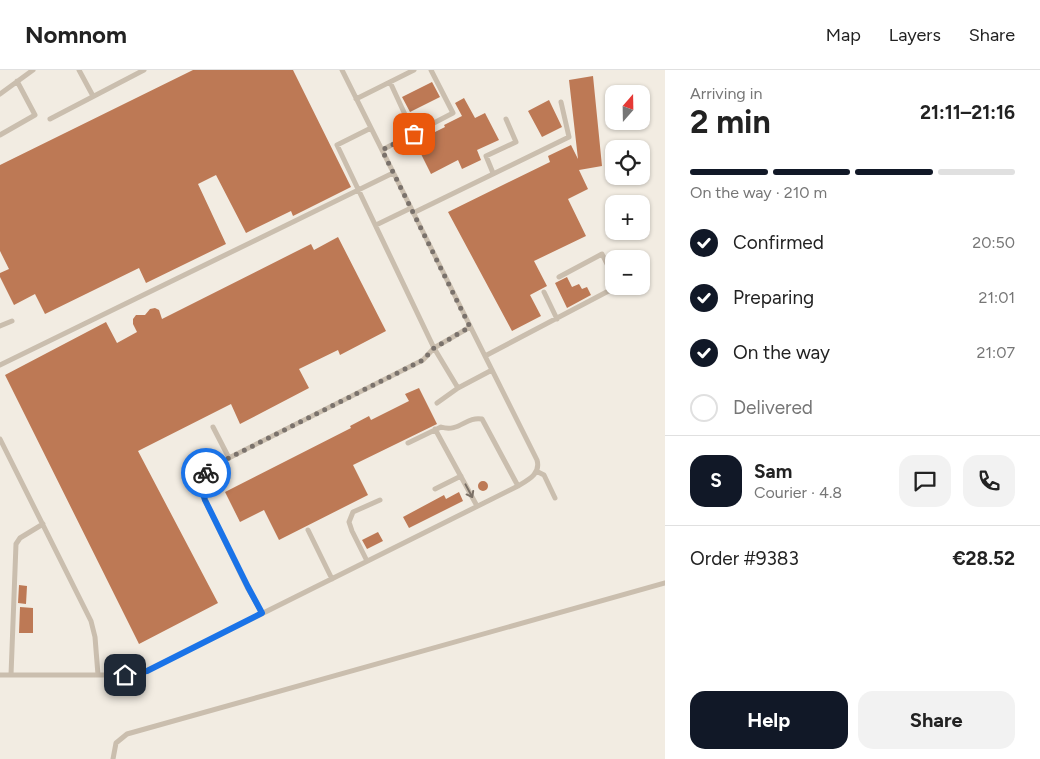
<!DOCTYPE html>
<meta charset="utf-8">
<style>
:root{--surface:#fff;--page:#f2f2f2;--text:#222;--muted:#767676;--line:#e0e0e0;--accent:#111827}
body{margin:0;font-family:Figtree,sans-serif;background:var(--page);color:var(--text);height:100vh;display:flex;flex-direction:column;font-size:19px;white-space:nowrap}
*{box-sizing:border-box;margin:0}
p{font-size:16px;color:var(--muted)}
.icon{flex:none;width:28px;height:28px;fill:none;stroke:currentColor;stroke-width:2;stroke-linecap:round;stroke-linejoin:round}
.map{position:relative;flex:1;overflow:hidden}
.panel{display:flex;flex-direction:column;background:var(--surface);width:375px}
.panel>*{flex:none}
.needle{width:32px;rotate:20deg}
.controls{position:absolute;left:605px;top:15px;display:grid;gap:10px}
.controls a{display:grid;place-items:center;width:45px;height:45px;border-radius:10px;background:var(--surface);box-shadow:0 1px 4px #0004;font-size:25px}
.pin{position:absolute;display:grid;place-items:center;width:42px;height:42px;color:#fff;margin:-21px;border-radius:10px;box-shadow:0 2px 8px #0006}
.courier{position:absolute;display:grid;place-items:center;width:50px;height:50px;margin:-25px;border:4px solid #1a73e8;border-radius:50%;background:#fff;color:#222;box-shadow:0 1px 6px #0007}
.headline em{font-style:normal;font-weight:700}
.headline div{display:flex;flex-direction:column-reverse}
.headline{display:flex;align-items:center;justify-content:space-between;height:85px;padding:0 25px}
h1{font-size:32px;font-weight:700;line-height:38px}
.bar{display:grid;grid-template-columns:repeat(4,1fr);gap:8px 5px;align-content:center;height:60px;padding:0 25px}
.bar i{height:6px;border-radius:4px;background:var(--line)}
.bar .active{background:var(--accent)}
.bar p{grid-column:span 4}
.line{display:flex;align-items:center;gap:12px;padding:0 25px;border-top:1px solid var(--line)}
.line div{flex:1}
.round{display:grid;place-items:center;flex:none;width:52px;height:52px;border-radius:15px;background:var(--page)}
ol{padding:0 25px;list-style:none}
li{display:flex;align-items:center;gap:15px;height:55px}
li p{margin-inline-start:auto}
li .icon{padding:5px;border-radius:50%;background:var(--accent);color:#fff;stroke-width:4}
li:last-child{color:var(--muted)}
li i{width:28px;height:28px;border:2px solid var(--line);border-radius:50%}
.primary-button{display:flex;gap:10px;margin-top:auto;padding:10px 25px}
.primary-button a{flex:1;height:58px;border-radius:15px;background:var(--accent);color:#fff;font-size:20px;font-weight:700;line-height:58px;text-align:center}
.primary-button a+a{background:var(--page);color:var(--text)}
header{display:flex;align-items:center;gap:30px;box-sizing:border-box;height:70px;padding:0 25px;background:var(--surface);border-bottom:1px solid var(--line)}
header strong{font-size:24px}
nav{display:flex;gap:28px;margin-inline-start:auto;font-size:18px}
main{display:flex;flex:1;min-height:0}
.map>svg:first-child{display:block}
.building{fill:#bd7955}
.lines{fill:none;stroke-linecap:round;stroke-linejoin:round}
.service{stroke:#cabeae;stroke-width:5}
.oneway{stroke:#7a7066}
.done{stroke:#7a726c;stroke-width:5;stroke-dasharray:0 9}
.route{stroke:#1a73e8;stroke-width:6}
</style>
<header>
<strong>Nomnom</strong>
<nav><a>Map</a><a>Layers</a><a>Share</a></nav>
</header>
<main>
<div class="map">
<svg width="665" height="689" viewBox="0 0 665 689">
<rect width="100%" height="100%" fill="#f2ece2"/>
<path class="building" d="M 193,0 L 293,0 L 351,117 L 293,146 L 291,141 L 246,163 L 216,105 L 198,114 L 226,174 L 146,213 L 139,198 L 45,244 L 35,224 L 14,235 L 0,207 L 0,203 L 9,199 L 0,181 L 0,95 Z
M 593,6 L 602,96 L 579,100 L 588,119 L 568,129 L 586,166 L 534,191 L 547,216 L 530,225 L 541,246 L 512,261 L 448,142 L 550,92 L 548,86 L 571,75 L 578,89 L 569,10 Z
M 432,12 L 440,27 L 410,42 L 402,27 Z
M 464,28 L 475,48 L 485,43 L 499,70 L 477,80 L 481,90 L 462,99 L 458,90 L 431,104 L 415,72 L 445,57 L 444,55 L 462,46 L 455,33 Z
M 549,30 L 562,57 L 542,67 L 528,41 Z
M 338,167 L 386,261 L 340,285 L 338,280 L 299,299 L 309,318 L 240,354 L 231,334 L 138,381 L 218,533 L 139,574 L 5,305 L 106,252 L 117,273 L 137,262 L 133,254 L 133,249 L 136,245 L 145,245 L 150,239 L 155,238 L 159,240 L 162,249 L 311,174 L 314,180 Z
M 567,207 L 572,217 L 579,214 L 582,219 L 587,217 L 591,225 L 567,238 L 555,213 Z
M 419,318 L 437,354 L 353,395 L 368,425 L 279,470 L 264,440 L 240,452 L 225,422 L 351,358 L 350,356 L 369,346 L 371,350 L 409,331 L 405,324 Z
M478 416a5 5 0 1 1 10 0a5 5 0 1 1-10 0Z
M 459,422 L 463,431 L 409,458 L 403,447 L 444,425 L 446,429 Z
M 378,462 L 383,471 L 367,479 L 362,470 Z
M 19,515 L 27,516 L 26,534 L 18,533 Z
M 20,537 L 33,538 L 33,563 L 19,563 Z"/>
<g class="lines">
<path class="service" d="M 79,0 L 93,26
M 390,12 L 414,64
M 0,24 L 33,0
M 356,29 L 414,0
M 50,49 L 144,0
M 371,58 L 337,75 L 434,278 L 458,318
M 0,65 L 35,45 L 17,11
M 382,80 L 453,43 L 431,0
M 493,103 L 486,86 L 516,72 L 506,49
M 413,143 L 569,67 L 561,32
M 376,155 L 411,138
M 559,207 L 602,184 L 614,208
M 544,222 L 557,249
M 0,256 L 12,251
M 485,286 L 618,216
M 0,295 L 393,103
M 437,333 L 458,318 L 492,300
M 213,357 L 229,388
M 435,359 L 477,436
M 0,369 L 91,551 L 95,567 L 98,605
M 408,373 L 441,357 C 459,363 466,346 482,349 L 518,416
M 536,401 L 544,405 L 555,428
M 435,419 L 461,406
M 308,460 L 332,509
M 367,491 L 352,461 L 349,452 L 353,442 L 380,430
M 262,543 L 247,517 L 205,431 C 199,414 201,408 213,396 L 423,290 L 434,278 L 470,257
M 0,605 L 125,605 L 147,601 L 518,416 C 528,410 541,404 537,390 L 342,0
M 11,605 L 16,474 L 20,468 L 43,454
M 113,689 L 116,673 L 127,664 L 665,513"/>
</g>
<defs><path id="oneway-shaft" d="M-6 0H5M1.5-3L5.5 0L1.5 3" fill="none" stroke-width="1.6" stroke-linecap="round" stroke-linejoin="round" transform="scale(1.25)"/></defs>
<use class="oneway" href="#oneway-shaft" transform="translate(469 421) rotate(62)"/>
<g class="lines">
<path class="done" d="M 206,403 L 213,396 L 423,290 L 434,278 L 470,257 L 382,80 L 414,64"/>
<path class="route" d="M 125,605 L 147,601 L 262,543 L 248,517 L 205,430 C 202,421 199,412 206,403"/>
</g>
</svg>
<div class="controls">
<a><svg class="needle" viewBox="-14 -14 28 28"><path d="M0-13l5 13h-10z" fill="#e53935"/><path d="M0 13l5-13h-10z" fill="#767676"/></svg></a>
<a><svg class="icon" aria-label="locate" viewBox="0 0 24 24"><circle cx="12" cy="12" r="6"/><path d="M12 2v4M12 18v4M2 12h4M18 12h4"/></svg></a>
<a>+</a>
<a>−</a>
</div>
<div class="pin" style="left:414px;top:64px;background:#ea580c"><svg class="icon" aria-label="bag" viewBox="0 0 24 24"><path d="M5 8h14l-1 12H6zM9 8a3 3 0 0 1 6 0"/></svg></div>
<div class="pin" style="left:125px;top:605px;background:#1f2937"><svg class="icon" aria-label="home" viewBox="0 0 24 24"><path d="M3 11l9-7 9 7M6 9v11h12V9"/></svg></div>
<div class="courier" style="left:206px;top:403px"><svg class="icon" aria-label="bike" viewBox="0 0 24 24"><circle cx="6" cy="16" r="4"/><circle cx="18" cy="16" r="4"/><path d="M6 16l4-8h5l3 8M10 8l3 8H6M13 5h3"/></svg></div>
</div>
<section class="panel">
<div class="headline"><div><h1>2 min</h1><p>Arriving in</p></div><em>21:11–21:16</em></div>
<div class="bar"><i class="active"></i><i class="active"></i><i class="active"></i><i></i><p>On the way · 210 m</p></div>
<ol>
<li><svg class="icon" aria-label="check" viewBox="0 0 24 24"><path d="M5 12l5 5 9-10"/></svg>Confirmed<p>20:50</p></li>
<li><svg class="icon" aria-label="check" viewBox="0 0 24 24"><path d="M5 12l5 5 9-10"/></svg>Preparing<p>21:01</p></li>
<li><svg class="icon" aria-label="check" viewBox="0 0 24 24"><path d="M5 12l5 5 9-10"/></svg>On the way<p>21:07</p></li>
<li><i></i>Delivered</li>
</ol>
<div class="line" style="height:90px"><b class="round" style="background:var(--accent);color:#fff">S</b><div><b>Sam</b><p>Courier · 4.8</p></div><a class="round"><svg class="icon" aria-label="chat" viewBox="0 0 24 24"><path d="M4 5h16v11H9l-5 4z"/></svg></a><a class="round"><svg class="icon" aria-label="phone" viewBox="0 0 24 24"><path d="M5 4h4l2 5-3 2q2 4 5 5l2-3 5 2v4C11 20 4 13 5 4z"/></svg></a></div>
<div class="line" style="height:65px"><div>Order #9383</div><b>€28.52</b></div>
<div class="primary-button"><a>Help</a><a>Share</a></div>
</section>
</main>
